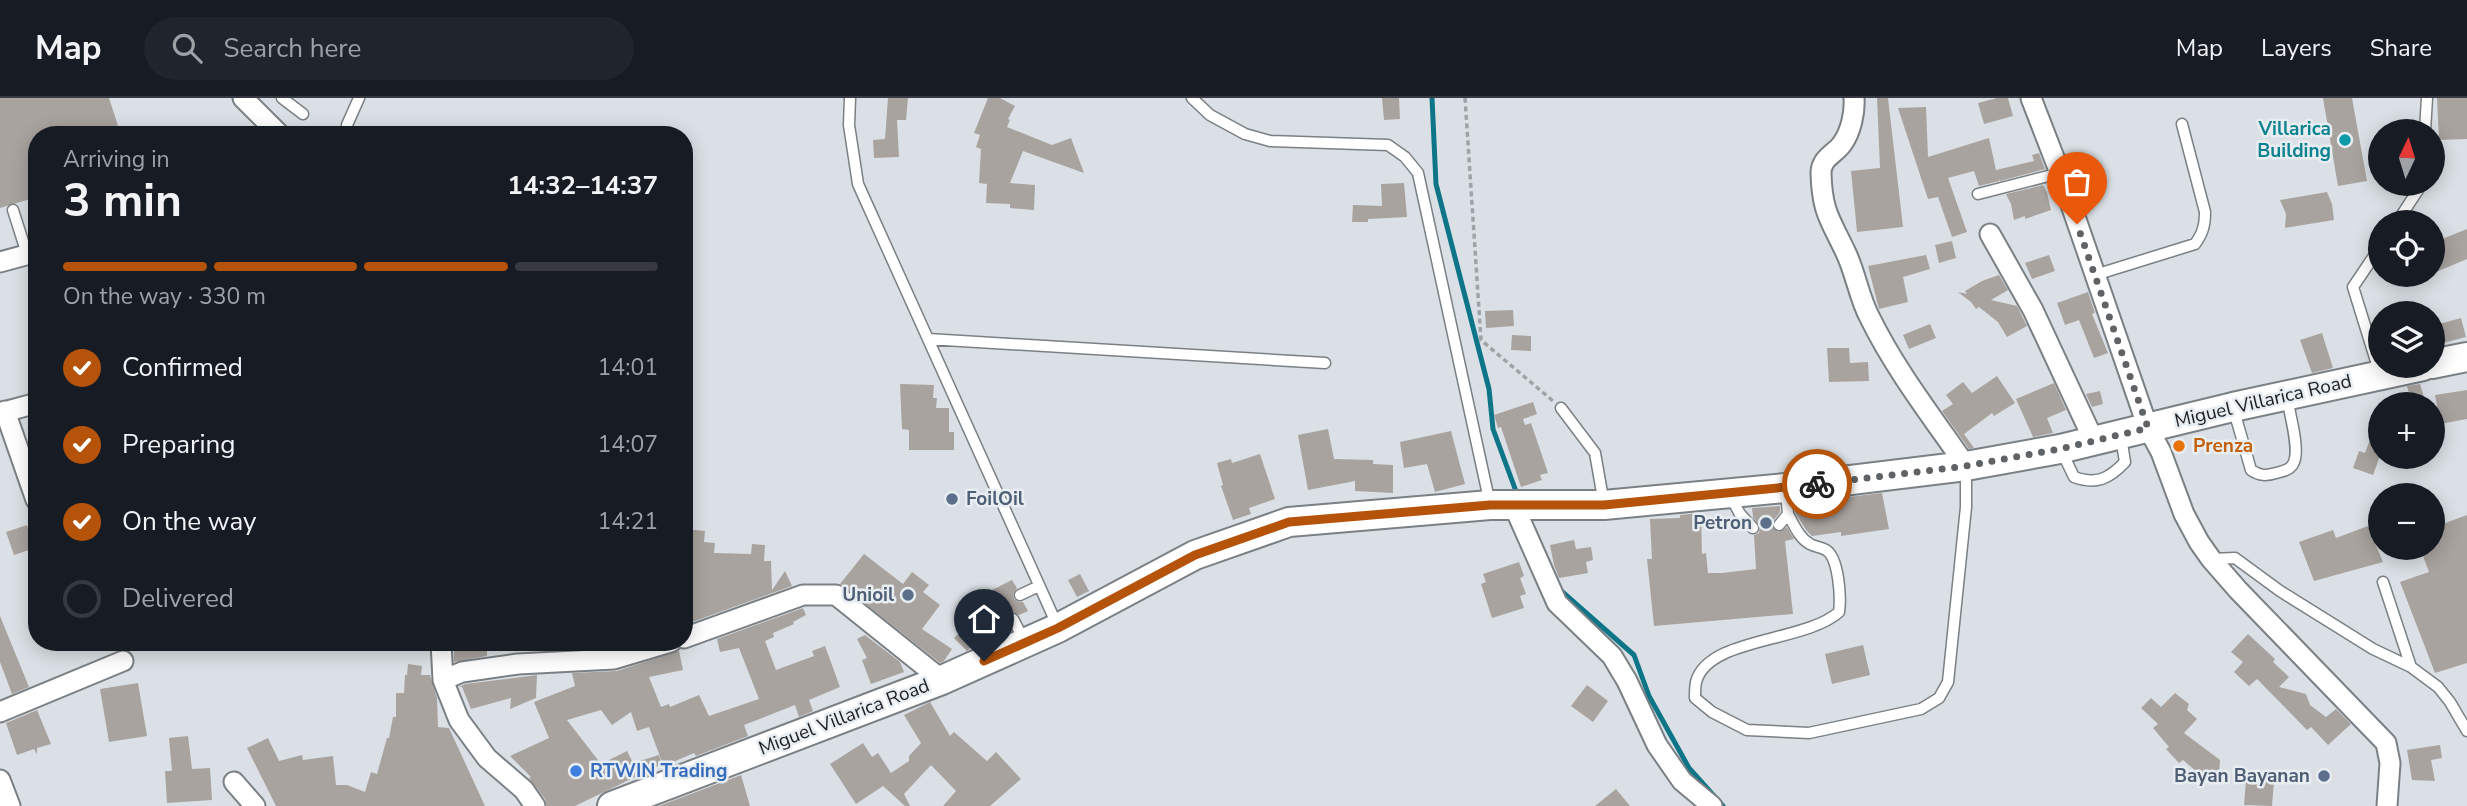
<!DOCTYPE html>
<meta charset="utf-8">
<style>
:root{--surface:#171b24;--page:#20242c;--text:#f1f3f6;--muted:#9ea1a6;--line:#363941;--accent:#b45309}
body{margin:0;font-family:"Nunito Sans",sans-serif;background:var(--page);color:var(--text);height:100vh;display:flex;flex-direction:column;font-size:26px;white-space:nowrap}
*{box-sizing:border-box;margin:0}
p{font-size:23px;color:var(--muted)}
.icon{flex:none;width:38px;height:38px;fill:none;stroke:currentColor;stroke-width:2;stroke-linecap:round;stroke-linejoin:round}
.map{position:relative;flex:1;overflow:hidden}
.details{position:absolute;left:28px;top:28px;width:665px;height:525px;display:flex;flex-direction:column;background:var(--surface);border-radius:28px;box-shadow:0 4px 18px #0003}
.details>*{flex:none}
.needle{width:46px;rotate:4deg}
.fabs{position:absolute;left:2368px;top:21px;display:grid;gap:14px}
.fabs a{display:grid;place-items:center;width:77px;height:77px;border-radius:50%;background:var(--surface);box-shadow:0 4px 18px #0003;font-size:35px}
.pin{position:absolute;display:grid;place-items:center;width:60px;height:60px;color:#fff;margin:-72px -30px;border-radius:50% 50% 50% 0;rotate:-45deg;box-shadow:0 0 7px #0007}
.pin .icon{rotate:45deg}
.courier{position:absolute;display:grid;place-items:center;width:70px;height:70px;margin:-35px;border:5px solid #b45309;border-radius:50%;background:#fff;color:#222;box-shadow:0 2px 9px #0007}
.overview em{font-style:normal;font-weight:700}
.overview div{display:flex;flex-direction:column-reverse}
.overview{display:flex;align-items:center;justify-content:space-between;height:119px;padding:0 35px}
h1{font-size:46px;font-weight:700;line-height:52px}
.bar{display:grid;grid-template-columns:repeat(4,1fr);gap:10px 7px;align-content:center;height:84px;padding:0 35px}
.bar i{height:9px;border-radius:5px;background:var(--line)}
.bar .on{background:var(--accent)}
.bar p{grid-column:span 4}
ol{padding:0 35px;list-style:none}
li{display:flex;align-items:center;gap:21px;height:77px}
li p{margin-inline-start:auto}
li .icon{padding:7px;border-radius:50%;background:var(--accent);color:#fff;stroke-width:4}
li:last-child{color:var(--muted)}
li i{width:38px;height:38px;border:4px solid var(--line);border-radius:50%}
header{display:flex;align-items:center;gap:42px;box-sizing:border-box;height:98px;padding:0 35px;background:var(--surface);border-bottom:2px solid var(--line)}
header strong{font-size:33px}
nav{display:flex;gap:38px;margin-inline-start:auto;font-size:24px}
.search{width:490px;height:63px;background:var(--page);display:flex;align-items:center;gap:18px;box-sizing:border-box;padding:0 24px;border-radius:38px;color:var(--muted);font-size:26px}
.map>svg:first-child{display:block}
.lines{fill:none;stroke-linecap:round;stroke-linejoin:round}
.stream{stroke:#0e7589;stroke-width:5}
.building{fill:#a9a39f}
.service-casing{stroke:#7a8084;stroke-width:13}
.minor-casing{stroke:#7a8084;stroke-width:23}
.secondary-casing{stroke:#7a8084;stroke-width:32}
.path{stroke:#9fa3a7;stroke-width:3.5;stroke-dasharray:5 3.5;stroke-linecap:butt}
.service{stroke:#fff;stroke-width:10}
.minor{stroke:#fff;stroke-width:19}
.secondary{stroke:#fff;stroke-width:28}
.done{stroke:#5f6366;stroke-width:7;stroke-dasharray:0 12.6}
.route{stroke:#b45309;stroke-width:9}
.culture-dot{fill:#0f9aa8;stroke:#e8edf2;stroke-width:2.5}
.food-dot{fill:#e8710a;stroke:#e8edf2;stroke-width:2.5}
.service-dot{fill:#5c6f8a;stroke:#e8edf2;stroke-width:2.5}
.shop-dot{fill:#3f7fe0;stroke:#e8edf2;stroke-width:2.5}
.labels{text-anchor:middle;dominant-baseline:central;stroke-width:5;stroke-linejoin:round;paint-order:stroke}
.culture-label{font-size:19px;font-weight:bold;fill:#0d838f;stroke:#e8edf2;text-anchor:end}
.street-label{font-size:19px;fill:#1d1f21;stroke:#e8edf2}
.food-label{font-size:19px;font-weight:bold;fill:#c56008;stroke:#e8edf2;text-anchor:start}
.service-label{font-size:19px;font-weight:bold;fill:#4e5e75;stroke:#e8edf2;text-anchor:end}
.shop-label{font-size:19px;font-weight:bold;fill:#366cbe;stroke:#e8edf2;text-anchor:start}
</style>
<header>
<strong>Map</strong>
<div class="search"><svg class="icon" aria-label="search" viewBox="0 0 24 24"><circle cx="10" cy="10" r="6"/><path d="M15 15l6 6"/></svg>Search here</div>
<nav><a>Map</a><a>Layers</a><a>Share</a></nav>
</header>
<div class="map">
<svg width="2467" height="708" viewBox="0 0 2467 708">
<rect width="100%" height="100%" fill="#dae0e5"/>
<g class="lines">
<path class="stream" d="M 1432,0 L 1436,86 L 1489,291 L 1493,331 L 1517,396
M 1559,491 L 1634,557 L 1649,598 L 1689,670 L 1723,708"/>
</g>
<path class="building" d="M 0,0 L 109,0 L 121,37 L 37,37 L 37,99 L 0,110 Z
M 888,0 L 908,0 L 906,22 L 897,22 L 899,59 L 874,60 L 873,42 L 885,41 Z
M 988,0 L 1000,0 L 1015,8 L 1008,21 L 1010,22 L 1007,29 L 1052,47 L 1071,40 L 1084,75 L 1023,53 L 1010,85 L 1035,87 L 1034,112 L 1010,110 L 1010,106 L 986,105 L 987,86 L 979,85 L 981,51 L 976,49 L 980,37 L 974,35 Z
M 1382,0 L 1399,0 L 1400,21 L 1384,22 Z
M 1877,0 L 1888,0 L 1903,129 L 1857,134 L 1851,73 L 1880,70 Z
M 1997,0 L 2008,0 L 2013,18 L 1984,26 L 1978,5 Z
M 2323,0 L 2352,0 L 2367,83 L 2338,88 Z
M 2437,0 L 2467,0 L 2467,41 L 2439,42 Z
M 1926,9 L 1928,59 L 1989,40 L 1996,72 L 2034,63 L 2032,57 L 2039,55 L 2045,71 L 2000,83 L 1999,81 L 1999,83 L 1979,88 L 1974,73 L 1948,80 L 1967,134 L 1952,139 L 1938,99 L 1928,101 L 1898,10 Z
M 1404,85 L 1407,119 L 1368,121 L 1368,124 L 1352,124 L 1353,107 L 1382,108 L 1381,86 Z
M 2043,87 L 2047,95 L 2051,112 L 2025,121 L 2025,118 L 2014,122 L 2011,106 L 2006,96 Z
M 2327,94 L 2332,106 L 2334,122 L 2285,130 L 2286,116 L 2280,102 Z
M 2467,131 L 2467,161 L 2436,174 L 2432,164 L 2432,145 Z
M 1952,143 L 1956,160 L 1939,165 L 1935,147 Z
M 1926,157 L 1930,171 L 1903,179 L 1908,204 L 1879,211 L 1868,168 Z
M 2049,157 L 2055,173 L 2032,181 L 2025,165 Z
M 1999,177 L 2008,192 L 1991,202 L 2017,208 L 2027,228 L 2007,239 L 1998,224 L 1979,209 L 1976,211 L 1971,204 L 1958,194 L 1967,196 L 1965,193 L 1982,183 Z
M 2088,194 L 2095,215 L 2092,216 L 2108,255 L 2094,260 L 2079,222 L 2065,227 L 2057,205 Z
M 1513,212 L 1514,228 L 1486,230 L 1485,213 Z
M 2461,220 L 2466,239 L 2432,248 L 2432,228 Z
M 1930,226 L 1936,240 L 1909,251 L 1903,237 Z
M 2322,235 L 2333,270 L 2312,275 L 2300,242 Z
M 1512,237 L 1531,238 L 1531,253 L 1511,252 Z
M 1827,250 L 1849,250 L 1850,265 L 1868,264 L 1869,283 L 1829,284 Z
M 1997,278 L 2015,305 L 1994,318 L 1992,315 L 1964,336 L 1974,350 L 1969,351 L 1942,313 L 1953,306 L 1946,297 L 1963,284 L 1972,295 Z
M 2054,285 L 2066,312 L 2047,320 L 2053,335 L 2033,339 L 2016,301 Z
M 900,286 L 934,287 L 933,300 L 937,300 L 936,310 L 949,310 L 949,334 L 954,334 L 954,352 L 909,352 L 909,332 L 902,331 Z
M 2420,286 L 2426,306 L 2412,306 L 2407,288 Z
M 2467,292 L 2467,321 L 2440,326 L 2435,297 Z
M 2100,293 L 2103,306 L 2092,309 L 2086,296 Z
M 1533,304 L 1537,316 L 1523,321 L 1525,327 L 1531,325 L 1548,375 L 1540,377 L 1542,382 L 1521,389 L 1501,329 L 1498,330 L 1494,317 Z
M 2378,320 L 2380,320 L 2380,358 L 2373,377 L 2353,370 L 2359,353 L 2365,355 Z
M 1328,331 L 1334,361 L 1373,362 L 1373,366 L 1393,367 L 1393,395 L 1355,393 L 1355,383 L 1308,392 L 1298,337 Z
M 1451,333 L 1465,386 L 1435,394 L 1427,366 L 1404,370 L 1400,344 Z
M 1260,356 L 1275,401 L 1249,410 L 1251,416 L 1233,422 L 1221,388 L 1223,387 L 1217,365 L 1231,361 L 1232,365 Z
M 1882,395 L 1889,431 L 1841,438 L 1841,434 L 1812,438 L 1806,432 L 1795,414 L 1795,407 L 1800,407 L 1799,405 Z
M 1780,408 L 1780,414 L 1773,423 L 1772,429 L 1778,434 L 1787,429 L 1794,441 L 1785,443 L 1793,516 L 1654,528 L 1647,461 L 1652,461 L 1650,421 L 1680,420 L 1680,417 L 1701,415 L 1702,456 L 1706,455 L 1708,475 L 1722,475 L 1756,471 L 1754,437 L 1759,435 L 1760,429 L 1753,419 L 1752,410 Z
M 2467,417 L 2467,565 L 2435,575 L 2400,484 L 2429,474 L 2420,450 L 2432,450 L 2432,430 Z
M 27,427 L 35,450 L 14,457 L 6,434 Z
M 2368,428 L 2383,464 L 2314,483 L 2299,444 L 2333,432 L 2336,440 Z
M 684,431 L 705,433 L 704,444 L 715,445 L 714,455 L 751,456 L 752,446 L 765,447 L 764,463 L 771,463 L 772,492 L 785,473 L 792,488 L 684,527 Z
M 1574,442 L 1576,451 L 1591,449 L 1593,462 L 1586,464 L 1588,475 L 1559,480 L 1554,467 L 1550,447 Z
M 864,456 L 903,486 L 912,474 L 929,487 L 923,494 L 940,507 L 922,531 L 952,551 L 944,563 L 940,565 L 840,486 Z
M 1519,464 L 1524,478 L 1520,480 L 1526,496 L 1520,498 L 1524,510 L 1492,520 L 1481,486 L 1486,484 L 1483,476 Z
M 1080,476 L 1089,493 L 1077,499 L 1068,482 Z
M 1012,482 L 1017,490 L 1013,496 L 1014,501 L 1019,504 L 1023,504 L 1028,513 L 1019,517 L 1014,514 L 1009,515 L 1006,524 L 1003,526 L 1008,534 L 996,539 L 991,531 L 967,553 L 954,540 L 981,514 L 976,505 L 991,497 L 990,493 Z
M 803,510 L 806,517 L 793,524 L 794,526 L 773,535 L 774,539 L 765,543 L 776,572 L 814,558 L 812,553 L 825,548 L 840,589 L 809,602 L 813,613 L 799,619 L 795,607 L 744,627 L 748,638 L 696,658 L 694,655 L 666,667 L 664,663 L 662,664 L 649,629 L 637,633 L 631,614 L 612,627 L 601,612 L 567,622 L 601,666 L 627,653 L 633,665 L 659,657 L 662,666 L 575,708 L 547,708 L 545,701 L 529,680 L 531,679 L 510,658 L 549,640 L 534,604 L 575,588 L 572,575 L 617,573 L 679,553 L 683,572 L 649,579 L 661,609 L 669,606 L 670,609 L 699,597 L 709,618 L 759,601 L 739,550 L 720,554 L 717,541 Z
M 0,518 L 29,589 L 12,596 L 0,564 Z
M 2248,536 L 2275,561 L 2273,564 L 2289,579 L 2279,589 L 2306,596 L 2310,607 L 2326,619 L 2336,611 L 2351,626 L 2328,647 L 2311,629 L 2307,632 L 2257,581 L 2249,588 L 2234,574 L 2243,564 L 2231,554 Z
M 865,537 L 900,564 L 904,574 L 871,586 L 862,562 L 867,560 L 857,541 Z
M 454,544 L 487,544 L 487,558 L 454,564 Z
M 524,544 L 627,544 L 612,549 L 525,553 Z
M 1863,547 L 1870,577 L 1832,586 L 1825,556 Z
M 408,566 L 422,568 L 421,577 L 430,577 L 437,600 L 438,629 L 449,630 L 485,708 L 276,708 L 247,650 L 268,640 L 279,663 L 302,657 L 303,662 L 333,658 L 336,687 L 347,687 L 365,694 L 371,674 L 377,676 L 387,640 L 389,640 L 393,619 L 396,619 L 396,595 L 404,595 L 405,577 L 407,577 Z
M 537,577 L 536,600 L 510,611 L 511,600 L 471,611 L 462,589 L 459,589 L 465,586 Z
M 138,585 L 147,638 L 109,644 L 100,591 Z
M 1587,587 L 1608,603 L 1593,624 L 1571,608 Z
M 2175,595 L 2189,606 L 2187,612 L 2197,621 L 2184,635 L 2220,662 L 2219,675 L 2204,680 L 2183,662 L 2179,665 L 2166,651 L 2169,649 L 2153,630 L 2158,626 L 2141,610 L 2151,600 L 2161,609 Z
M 930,604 L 950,638 L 954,634 L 987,663 L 996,654 L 1021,681 L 990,708 L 943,708 L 956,693 L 931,667 L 904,696 L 910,708 L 905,708 L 883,688 L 856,706 L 830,666 L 863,645 L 872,659 L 878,655 L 891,675 L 909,663 L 909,658 L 921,645 L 904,617 Z
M 37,612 L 51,646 L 37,650 L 37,656 L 34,651 L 17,657 L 6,625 Z
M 188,638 L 192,671 L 210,670 L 212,702 L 167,705 L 165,673 L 172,673 L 169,640 Z
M 2440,647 L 2442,660 L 2431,662 L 2435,683 L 2412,682 L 2407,652 Z
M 741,677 L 750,708 L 659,708 Z
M 2246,682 L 2274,683 L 2272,708 L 2244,707 Z
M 1616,691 L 1630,708 L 1595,708 Z"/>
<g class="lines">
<g class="service-casing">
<path id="service" d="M 282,0 L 303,16
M 850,0 L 849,27 L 858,86 L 1058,529
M 1192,0 L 1210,17 L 1245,36 L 1270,43 L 1388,47 L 1405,59 L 1418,75 L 1490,406
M 347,27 L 359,0
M 2425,33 L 2427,0
M 1978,96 L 2060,75
M 13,112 L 27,156
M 2397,124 L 2422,86
M 2095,177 L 2195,146 C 2203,135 2205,127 2205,114 L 2182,26
M 928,241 L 1325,265
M 2380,276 L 2353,189 L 2380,149
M 1561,310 L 1595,355 L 1604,406
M 2234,313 L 2251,372 C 2260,378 2266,378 2276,375 C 2283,373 2291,372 2294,364 C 2300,350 2289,314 2287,299
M 2062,354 L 2074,379 C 2096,387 2109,381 2125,364 L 2121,339
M 1730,398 L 1740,416 L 1753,430
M 1788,416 C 1794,427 1799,440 1810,446 C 1815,449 1821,449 1826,452 C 1839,460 1841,500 1839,514 C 1804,545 1708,539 1696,584 C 1695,589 1695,595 1695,600 L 1712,614 L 1747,632 L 1809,635 L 1921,611 L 1939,600 L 1948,584 L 1966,409 L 1966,369
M 1779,427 L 1788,416 L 1786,392
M 2212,461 L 2235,460 L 2280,493 L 2373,551 L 2411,569 L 2438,589 L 2450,604 L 2467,633
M 2383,484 L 2411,569
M 1020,497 L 1039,488
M 1013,521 L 1025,544"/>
</g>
<g class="minor-casing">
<path id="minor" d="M 243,0 L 280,37
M 1854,0 C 1855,14 1851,34 1842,46 C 1835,56 1821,60 1821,75 C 1822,114 1830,121 1846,155 C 1856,176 1859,200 1870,220 C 1896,273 1933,320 1966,368
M 2031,0 L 2060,75 L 2148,330 L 2161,354 L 2184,416 L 2199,444 L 2211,461 L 2238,492 L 2386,645 L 2390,665 L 2387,708
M 1990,136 L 2033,212 L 2094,343
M 0,164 L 37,154
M 5,313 L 36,402
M 0,315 L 37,305
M 1513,406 L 1557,505 L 1612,558 L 1627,583 L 1657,647 L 1682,683 L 1712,708
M 684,540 L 803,497 L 836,497 L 942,582
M 441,544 L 443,582 L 459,622 L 487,660 L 524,692 L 535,708
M 443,582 L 462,574 L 518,566 L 614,561 L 671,544
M 0,614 L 123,563
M 0,682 L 10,708
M 234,684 L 255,708"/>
</g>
<g class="secondary-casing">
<path id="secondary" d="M 2432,266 L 2467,259
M 612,708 L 942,582 L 1058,530 L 1195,457 L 1289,424 L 1490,407 L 1604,407 L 1785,390 L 1966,368 L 2060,351 L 2233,309 L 2423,268"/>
</g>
<path class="path" d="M 1465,0 L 1481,242 L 1553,303"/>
<use href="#service" class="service"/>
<use href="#minor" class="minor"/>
<use href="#secondary" class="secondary"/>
</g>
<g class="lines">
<path class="done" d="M 1817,386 L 1966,368 L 2060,351 L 2148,330 L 2077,126"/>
<path class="route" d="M 984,563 L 1058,530 L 1195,457 L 1289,424 L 1490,407 L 1604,407 L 1817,386"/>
</g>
<circle class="culture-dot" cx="2345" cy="42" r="7"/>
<circle class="food-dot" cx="2179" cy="348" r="7"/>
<g class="service-dot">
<circle cx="952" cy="401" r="7"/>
<circle cx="1766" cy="425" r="7"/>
<circle cx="908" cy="497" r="7"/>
<circle cx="2324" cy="678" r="7"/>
</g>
<circle class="shop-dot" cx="576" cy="673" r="7"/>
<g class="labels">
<g class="culture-label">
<text x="2331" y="31">Villarica<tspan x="2331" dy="22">Building</tspan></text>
</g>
<g class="street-label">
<text transform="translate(2263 303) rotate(-13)">Miguel Villarica Road</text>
<text transform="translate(844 619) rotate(-21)">Miguel Villarica Road</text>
</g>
<g class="food-label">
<text x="2193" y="348">Prenza</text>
</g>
<g class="service-label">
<text x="966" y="401" text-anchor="start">FoilOil</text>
<text x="1752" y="425">Petron</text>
<text x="894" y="497">Unioil</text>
<text x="2310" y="678">Bayan Bayanan</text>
</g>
<g class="shop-label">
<text x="590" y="673">RTWIN Trading</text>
</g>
</g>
</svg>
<div class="fabs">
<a><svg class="needle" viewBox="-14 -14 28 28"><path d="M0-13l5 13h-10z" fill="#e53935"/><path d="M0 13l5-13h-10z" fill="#9ea1a6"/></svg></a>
<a><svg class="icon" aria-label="locate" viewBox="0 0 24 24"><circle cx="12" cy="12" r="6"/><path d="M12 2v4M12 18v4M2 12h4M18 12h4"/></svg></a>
<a><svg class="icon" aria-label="layers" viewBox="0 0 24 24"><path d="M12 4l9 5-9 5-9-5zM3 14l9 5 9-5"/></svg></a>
<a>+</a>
<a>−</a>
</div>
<div class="pin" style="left:2077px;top:126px;background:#ea580c"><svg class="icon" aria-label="bag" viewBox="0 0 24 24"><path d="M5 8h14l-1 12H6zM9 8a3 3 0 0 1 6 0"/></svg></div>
<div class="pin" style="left:984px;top:563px;background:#1f2937"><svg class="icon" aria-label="home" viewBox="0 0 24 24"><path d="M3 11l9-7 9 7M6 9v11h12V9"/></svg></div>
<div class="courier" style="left:1817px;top:386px"><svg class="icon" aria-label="bike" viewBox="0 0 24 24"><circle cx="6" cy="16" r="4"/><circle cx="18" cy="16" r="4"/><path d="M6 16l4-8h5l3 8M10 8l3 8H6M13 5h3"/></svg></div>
<section class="details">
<div class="overview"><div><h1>3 min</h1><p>Arriving in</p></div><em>14:32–14:37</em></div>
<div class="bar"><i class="on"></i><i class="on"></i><i class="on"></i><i></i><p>On the way · 330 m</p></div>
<ol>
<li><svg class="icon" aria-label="check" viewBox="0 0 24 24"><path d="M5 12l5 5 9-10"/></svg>Confirmed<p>14:01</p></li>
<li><svg class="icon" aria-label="check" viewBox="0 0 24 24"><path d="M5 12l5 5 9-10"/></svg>Preparing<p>14:07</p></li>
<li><svg class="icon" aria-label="check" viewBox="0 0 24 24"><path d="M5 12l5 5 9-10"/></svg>On the way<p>14:21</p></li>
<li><i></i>Delivered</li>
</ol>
</section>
</div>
